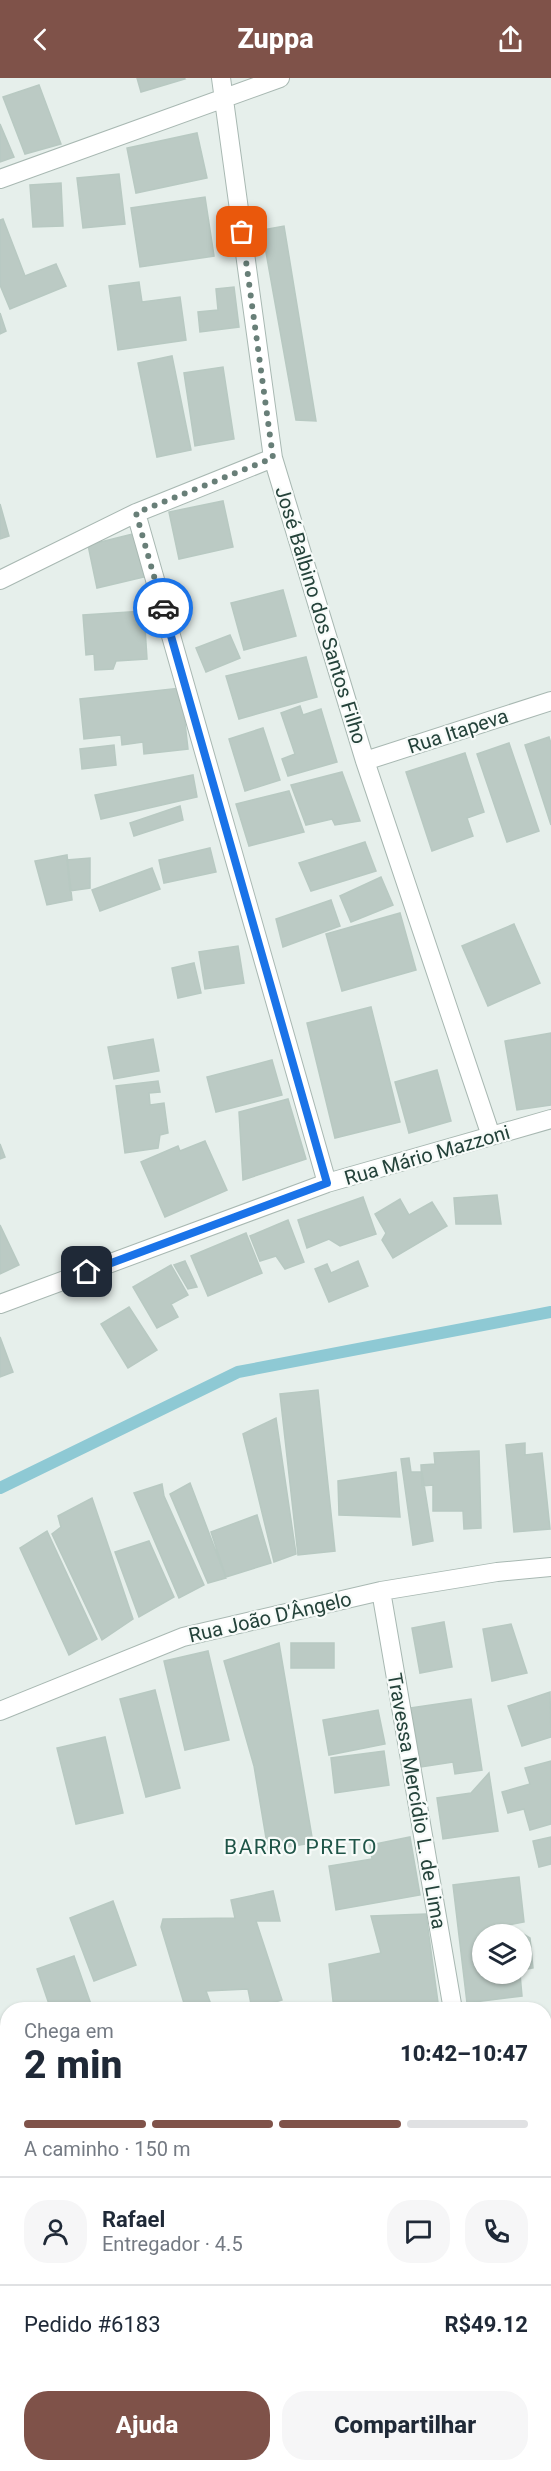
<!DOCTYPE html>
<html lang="pt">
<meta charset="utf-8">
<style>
:root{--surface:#fff;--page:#f6f6f7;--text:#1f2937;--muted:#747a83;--line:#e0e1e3;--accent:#7f5249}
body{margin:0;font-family:Roboto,sans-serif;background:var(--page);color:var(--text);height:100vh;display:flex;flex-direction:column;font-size:22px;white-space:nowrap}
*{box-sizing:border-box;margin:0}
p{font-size:20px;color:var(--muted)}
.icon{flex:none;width:33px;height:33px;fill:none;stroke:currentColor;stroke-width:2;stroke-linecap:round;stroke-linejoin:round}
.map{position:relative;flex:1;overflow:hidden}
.drawer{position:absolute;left:0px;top:1924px;width:552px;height:470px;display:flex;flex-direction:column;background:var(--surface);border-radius:24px 24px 0 0;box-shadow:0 2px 4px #0004}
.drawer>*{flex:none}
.buttons{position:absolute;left:472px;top:1846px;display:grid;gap:12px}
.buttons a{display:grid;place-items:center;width:60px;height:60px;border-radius:50%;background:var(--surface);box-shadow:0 2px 4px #0004;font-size:30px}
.pin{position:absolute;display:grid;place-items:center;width:51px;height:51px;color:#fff;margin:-26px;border-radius:12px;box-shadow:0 3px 9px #0006}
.courier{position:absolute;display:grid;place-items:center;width:60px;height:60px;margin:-30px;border:4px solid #1a73e8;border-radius:50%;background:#fff;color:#222;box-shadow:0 2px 8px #0007}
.headline em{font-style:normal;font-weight:800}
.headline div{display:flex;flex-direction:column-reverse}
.headline{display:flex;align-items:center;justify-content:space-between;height:102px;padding:0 24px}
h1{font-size:39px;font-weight:800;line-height:45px}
.bar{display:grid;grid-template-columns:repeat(4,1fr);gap:9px 6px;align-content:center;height:72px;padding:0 24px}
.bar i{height:8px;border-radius:4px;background:var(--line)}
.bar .current{background:var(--accent)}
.bar p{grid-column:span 4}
.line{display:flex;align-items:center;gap:15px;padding:0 24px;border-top:2px solid var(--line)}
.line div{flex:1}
.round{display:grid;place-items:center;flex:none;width:63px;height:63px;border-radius:24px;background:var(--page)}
.button{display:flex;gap:12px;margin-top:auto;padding:12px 24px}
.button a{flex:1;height:69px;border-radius:24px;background:var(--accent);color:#fff;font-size:24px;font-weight:800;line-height:69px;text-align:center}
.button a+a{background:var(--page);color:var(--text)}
header{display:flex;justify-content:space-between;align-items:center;height:78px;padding:0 24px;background:var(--accent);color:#fff;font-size:27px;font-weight:800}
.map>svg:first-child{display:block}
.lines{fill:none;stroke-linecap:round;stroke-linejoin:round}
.stream{stroke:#8ec9d4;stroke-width:12}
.building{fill:#bbcac4;stroke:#b8c9c2;stroke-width:1.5}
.minor-casing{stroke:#a8b8b2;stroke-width:20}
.minor{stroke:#fff;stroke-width:18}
.done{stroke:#687f78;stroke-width:6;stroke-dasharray:0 10.8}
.route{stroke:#1a73e8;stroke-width:8}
.labels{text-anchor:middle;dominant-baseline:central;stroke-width:4.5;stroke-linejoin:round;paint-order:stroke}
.street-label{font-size:20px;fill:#24423a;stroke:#f7fbf9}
.neighbourhood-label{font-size:21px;letter-spacing:1.5px;fill:#1f5548;stroke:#f7fbf9}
</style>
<header><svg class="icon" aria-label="back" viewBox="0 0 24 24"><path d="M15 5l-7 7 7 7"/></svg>Zuppa<svg class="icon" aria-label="share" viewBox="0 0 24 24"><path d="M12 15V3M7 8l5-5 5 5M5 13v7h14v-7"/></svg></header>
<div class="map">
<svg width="551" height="2393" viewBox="0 0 551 2393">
<rect width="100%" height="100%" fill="#e6efeb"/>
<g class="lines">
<path class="stream" d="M 0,1410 L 238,1294 L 551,1234"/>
</g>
<path class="building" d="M 137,0 L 184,0 L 185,1 L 141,14 Z
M 39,7 L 61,66 L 25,76 L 3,19 Z
M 0,46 L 14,79 L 0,84 Z
M 197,55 L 207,100 L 136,115 L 127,70 Z
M 119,96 L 125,146 L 83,150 L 77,100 Z
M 61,105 L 63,148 L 33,149 L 30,107 Z
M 205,119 L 214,178 L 140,189 L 131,130 Z
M 3,141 L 25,198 L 56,186 L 66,208 L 10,231 L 0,207 L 0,142 Z
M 284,148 L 316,343 L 296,342 L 262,152 Z
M 139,204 L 142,224 L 180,219 L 186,262 L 118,272 L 109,208 Z
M 234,209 L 239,249 L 200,254 L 198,234 L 218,232 L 216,211 Z
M 0,235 L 6,253 L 0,256 Z
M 172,278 L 191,372 L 157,379 L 138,285 Z
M 223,289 L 234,361 L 195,368 L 184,295 Z
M 223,423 L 233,469 L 179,481 L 169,434 Z
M 0,426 L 9,458 L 0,461 Z
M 133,456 L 144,499 L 97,510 L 88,467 Z
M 283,512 L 296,558 L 244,572 L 231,525 Z
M 144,533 L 147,581 L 116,583 L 113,591 L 95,592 L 94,576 L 86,577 L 83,537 Z
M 230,557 L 240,580 L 206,594 L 196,570 Z
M 306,579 L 317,619 L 239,641 L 226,598 Z
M 181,610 L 188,671 L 144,676 L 143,664 L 122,667 L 121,657 L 84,661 L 80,621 Z
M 300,628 L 303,637 L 321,631 L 337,684 L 288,698 L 282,681 L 295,676 L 281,635 Z
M 263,650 L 280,702 L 245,713 L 229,661 Z
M 549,659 L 551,665 L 551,747 L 525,667 Z
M 509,665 L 539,753 L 507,764 L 477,676 Z
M 114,667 L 116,687 L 82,691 L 80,671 Z
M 465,675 L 484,734 L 467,740 L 473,758 L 432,773 L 406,694 Z
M 342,694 L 360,743 L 335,747 L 332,741 L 306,747 L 291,707 Z
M 193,697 L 197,719 L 101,741 L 95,717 Z
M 289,713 L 304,754 L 249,768 L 236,726 Z
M 180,728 L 183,742 L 134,758 L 130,745 Z
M 365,764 L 376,793 L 311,813 L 299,785 Z
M 210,770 L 216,794 L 164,805 L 159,782 Z
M 67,777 L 72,822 L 47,827 L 35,783 Z
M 90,780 L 90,810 L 70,813 L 67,782 Z
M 152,790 L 160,811 L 100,833 L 92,812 Z
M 381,799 L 393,827 L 351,844 L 340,818 Z
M 331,822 L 340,848 L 283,869 L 276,841 Z
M 400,835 L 416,892 L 342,913 L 326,856 Z
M 514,846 L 540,905 L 488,928 L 462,868 Z
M 238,868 L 244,905 L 205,911 L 199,874 Z
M 194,885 L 201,915 L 178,920 L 172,890 Z
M 371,929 L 400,1044 L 335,1060 L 307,945 Z
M 551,955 L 551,1027 L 517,1032 L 505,963 Z
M 153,961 L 159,993 L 114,1001 L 108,969 Z
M 272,982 L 282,1017 L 216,1034 L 207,999 Z
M 437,992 L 451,1043 L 409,1055 L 395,1004 Z
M 158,1003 L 160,1014 L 149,1015 L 150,1027 L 164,1025 L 168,1055 L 160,1057 L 158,1070 L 125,1075 L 116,1008 Z
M 288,1021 L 306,1081 L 243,1102 L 239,1034 Z
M 205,1063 L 227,1112 L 165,1139 L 141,1084 L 178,1068 L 180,1073 Z
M 0,1066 L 5,1079 L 0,1081 Z
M 497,1117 L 501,1146 L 456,1146 L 454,1120 Z
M 363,1119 L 376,1156 L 340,1168 L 329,1161 L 307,1170 L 298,1142 Z
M 400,1121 L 409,1137 L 432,1124 L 447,1148 L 393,1180 L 382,1162 L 386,1155 L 375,1136 Z
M 288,1142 L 304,1184 L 285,1191 L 276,1178 L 260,1183 L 250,1158 Z
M 0,1147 L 19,1187 L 0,1196 Z
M 246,1155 L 262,1195 L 208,1218 L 191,1178 Z
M 185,1183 L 197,1209 L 188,1211 L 174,1187 Z
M 358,1183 L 368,1208 L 329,1224 L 315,1191 L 327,1186 L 331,1195 Z
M 171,1187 L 188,1217 L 171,1226 L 178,1239 L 157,1250 L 133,1209 Z
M 129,1229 L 157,1272 L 128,1290 L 101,1246 Z
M 0,1259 L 13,1294 L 0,1299 Z
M 318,1312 L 335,1473 L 298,1477 L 280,1316 Z
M 276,1340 L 296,1476 L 274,1484 L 243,1356 Z
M 525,1365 L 525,1377 L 542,1375 L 550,1451 L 514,1454 L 506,1367 Z
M 479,1373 L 481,1450 L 464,1451 L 463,1433 L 433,1433 L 433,1407 L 422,1408 L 421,1387 L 435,1386 L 434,1375 Z
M 409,1380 L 411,1394 L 422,1394 L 433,1463 L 413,1467 L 401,1381 Z
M 396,1394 L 400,1439 L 339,1437 L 338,1403 Z
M 190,1405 L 226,1500 L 208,1505 L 170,1416 Z
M 162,1406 L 164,1418 L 204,1507 L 179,1520 L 134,1415 Z
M 92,1420 L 133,1541 L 102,1562 L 52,1456 L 61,1449 L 58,1438 Z
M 257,1437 L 271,1485 L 226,1499 L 211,1454 Z
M 47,1453 L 97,1561 L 69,1577 L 20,1470 Z
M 149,1463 L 174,1519 L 139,1539 L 115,1474 Z
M 444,1544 L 452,1589 L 420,1595 L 412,1550 Z
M 511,1546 L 527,1595 L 492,1603 L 483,1551 Z
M 279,1565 L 313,1765 L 268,1772 L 254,1688 L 224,1583 Z
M 291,1565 L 334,1565 L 334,1590 L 291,1590 Z
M 208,1573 L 229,1662 L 185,1672 L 164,1583 Z
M 155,1612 L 180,1710 L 146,1719 L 120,1621 Z
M 550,1614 L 551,1659 L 522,1668 L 508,1628 Z
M 471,1621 L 482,1692 L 455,1696 L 453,1684 L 421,1689 L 411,1630 Z
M 378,1632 L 385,1666 L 329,1677 L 323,1642 Z
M 105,1659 L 123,1735 L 76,1746 L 57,1670 Z
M 384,1673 L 389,1707 L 335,1715 L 331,1680 Z
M 551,1683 L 551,1746 L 530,1752 L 524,1731 L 508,1735 L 502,1714 L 530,1706 L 525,1690 Z
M 489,1695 L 498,1753 L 443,1761 L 437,1720 L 471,1715 Z
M 410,1759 L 420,1817 L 336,1832 L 329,1788 L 372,1781 L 370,1767 Z
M 551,1759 L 551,1786 L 539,1789 L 533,1763 Z
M 519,1799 L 524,1844 L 508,1847 L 530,1860 L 533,1890 L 522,1892 L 522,1857 L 483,1857 L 483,1896 L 520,1896 L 522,1918 L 467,1925 L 453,1807 Z
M 273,1813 L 280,1843 L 256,1843 L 282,1922 L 252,1931 L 248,1911 L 206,1913 L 213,1932 L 186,1932 L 161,1849 L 163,1841 L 235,1840 L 231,1822 Z
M 113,1823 L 136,1887 L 94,1903 L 70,1840 Z
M 426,1836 L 439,1932 L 334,1932 L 329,1886 L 381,1875 L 371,1838 Z
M 74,1878 L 93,1932 L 51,1932 L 37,1891 Z
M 544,1960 L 550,2022 L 544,2023 Z
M 0,2248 L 4,2254 L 1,2260 L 8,2270 L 8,2283 L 3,2287 L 0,2282 Z
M 0,2292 L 4,2298 L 8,2297 L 8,2322 L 0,2314 Z"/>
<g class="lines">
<g class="minor-casing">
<path id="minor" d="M 221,0 L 273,380 L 365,683 L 491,1058
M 0,101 L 280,0
M 136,435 L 327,1105
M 0,502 L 136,435 L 273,380
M 365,683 L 551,623
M 0,1226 L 327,1105 L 551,1041
M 381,1513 L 453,1932
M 0,1633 L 183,1559 L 381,1513 L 497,1494 L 551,1489
M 0,2018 L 8,2014
M 544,2045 L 551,2043"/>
</g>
<use href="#minor" class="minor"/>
</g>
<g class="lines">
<path class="done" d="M 163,530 L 136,435 L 273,380 L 242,154"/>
<path class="route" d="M 87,1194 L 327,1105 L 163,530"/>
</g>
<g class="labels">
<g class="street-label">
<text transform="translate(321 537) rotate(73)">José Balbino dos Santos Filho</text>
<text transform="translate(458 653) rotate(-18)">Rua Itapeva</text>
<text transform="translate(427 1077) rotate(-16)">Rua Mário Mazzoni</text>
<text transform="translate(270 1539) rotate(-13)">Rua João D'Ângelo</text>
<text transform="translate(417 1723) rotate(80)">Travessa Mercídio L. de Lima</text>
</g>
<g class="neighbourhood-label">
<text x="301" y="1769">BARRO PRETO</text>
</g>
</g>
</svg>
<div class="buttons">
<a><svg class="icon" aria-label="layers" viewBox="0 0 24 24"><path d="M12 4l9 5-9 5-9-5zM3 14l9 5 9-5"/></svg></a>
</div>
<div class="pin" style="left:242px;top:154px;background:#ea580c"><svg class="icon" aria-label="bag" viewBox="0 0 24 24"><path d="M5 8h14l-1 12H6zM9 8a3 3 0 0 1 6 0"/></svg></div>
<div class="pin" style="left:87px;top:1194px;background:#1f2937"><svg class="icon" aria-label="home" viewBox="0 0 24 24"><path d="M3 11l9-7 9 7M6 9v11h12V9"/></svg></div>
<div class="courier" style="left:163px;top:530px"><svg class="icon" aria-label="car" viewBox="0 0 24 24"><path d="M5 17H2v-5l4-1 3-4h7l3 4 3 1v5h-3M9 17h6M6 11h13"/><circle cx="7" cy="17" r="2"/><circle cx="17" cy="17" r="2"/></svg></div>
<section class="drawer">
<div class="headline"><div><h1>2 min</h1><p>Chega em</p></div><em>10:42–10:47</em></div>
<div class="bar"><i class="current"></i><i class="current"></i><i class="current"></i><i></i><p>A caminho · 150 m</p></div>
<div class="line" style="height:108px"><a class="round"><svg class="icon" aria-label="person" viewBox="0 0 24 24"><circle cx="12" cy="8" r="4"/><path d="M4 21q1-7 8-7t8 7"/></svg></a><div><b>Rafael</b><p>Entregador · 4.5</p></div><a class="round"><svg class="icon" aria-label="chat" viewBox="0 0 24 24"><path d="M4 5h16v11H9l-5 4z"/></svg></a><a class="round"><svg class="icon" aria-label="phone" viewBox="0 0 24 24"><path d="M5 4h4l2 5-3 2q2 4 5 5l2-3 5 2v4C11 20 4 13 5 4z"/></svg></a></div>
<div class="line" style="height:78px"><div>Pedido #6183</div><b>R$49.12</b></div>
<div class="button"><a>Ajuda</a><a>Compartilhar</a></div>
</section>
</div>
